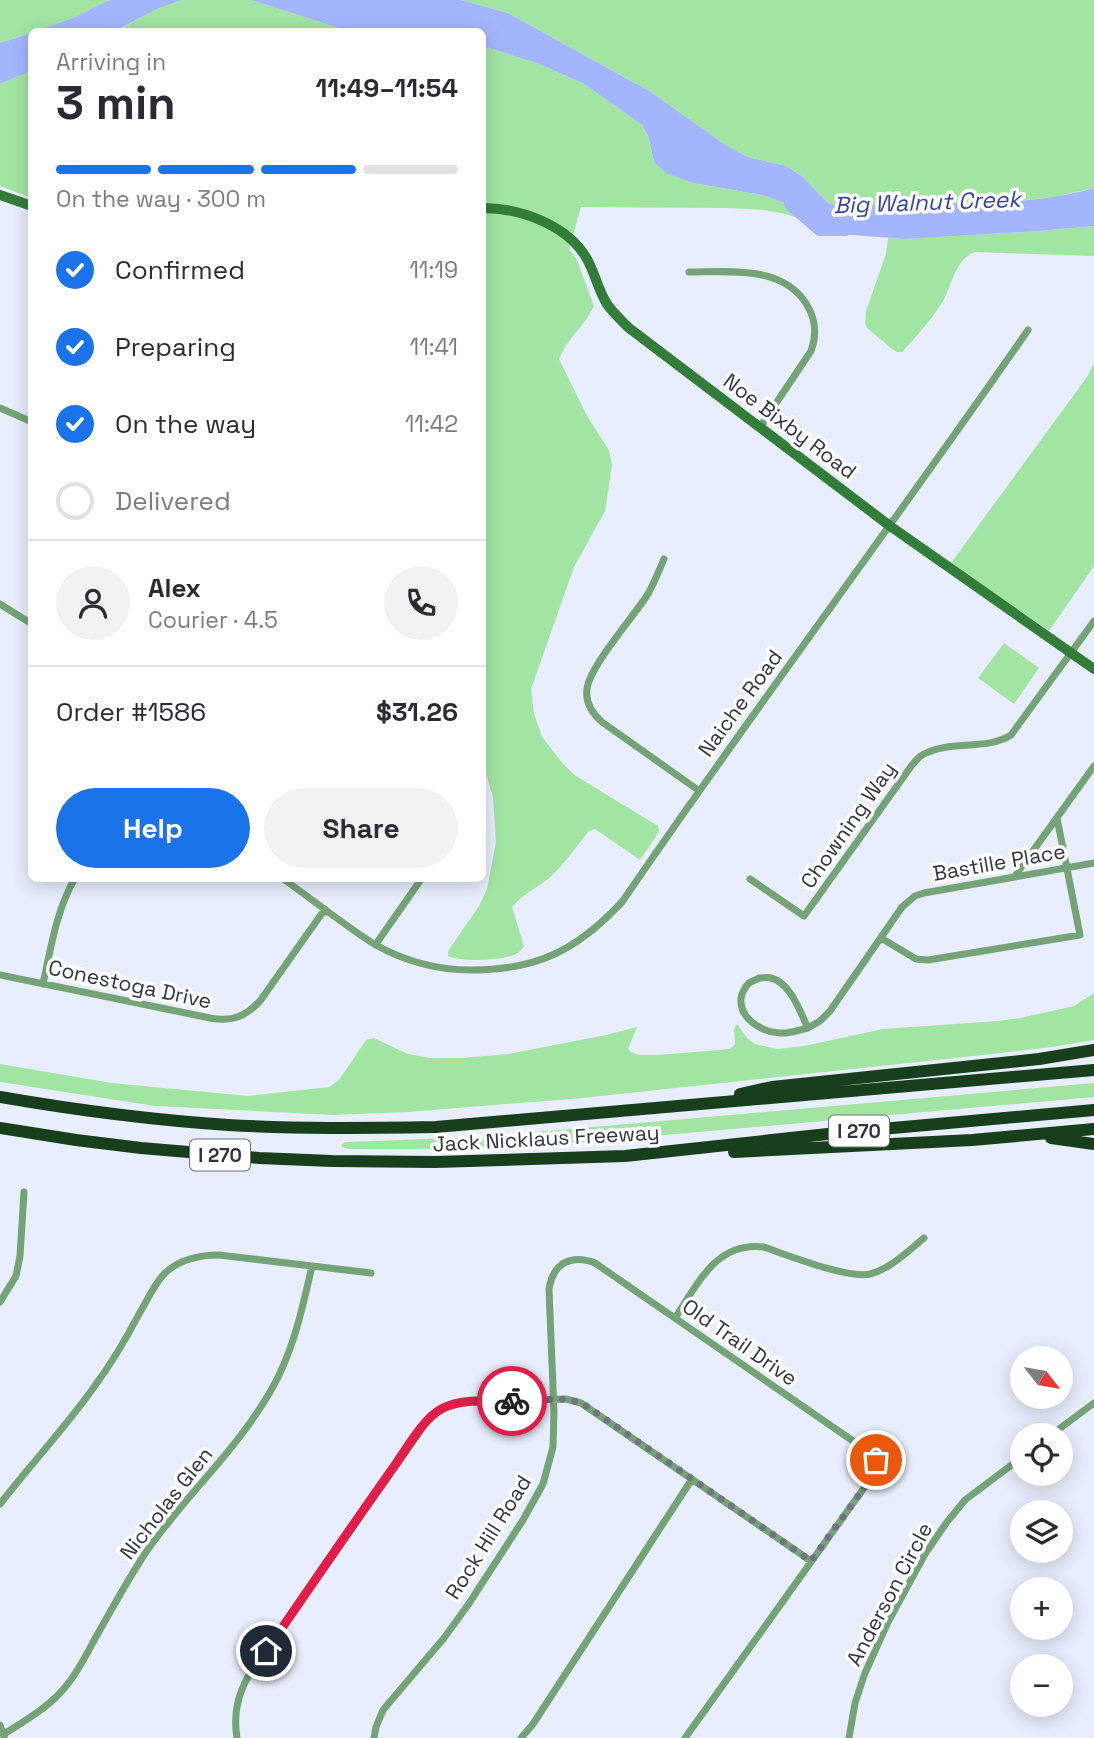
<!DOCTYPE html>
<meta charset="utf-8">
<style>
:root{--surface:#fff;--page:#f2f2f3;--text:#2b2b33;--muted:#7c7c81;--line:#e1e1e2;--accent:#1a73e8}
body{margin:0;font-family:"Space Grotesk",sans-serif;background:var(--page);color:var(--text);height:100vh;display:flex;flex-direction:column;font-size:26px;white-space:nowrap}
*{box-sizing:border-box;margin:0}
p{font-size:23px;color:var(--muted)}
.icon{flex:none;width:38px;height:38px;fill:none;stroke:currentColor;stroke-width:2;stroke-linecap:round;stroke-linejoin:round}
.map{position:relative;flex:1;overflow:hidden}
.drawer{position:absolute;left:28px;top:28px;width:458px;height:854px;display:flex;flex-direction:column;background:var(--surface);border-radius:10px;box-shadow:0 4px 18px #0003}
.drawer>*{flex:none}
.needle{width:46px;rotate:121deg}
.buttons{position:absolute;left:1010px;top:1346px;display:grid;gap:14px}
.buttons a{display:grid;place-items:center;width:63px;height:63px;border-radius:50%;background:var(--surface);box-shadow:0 4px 18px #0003;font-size:35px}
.pin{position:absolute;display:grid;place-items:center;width:60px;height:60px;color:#fff;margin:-30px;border:4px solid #fff;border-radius:50%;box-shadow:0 2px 7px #0007}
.courier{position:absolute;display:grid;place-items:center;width:70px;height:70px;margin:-35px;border:5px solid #e11d48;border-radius:50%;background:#fff;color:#222;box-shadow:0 2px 9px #0007}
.overview em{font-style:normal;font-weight:700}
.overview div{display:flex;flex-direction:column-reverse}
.overview{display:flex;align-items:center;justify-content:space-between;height:119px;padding:0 28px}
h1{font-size:46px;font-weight:700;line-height:52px}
.bar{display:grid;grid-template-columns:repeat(4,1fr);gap:10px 7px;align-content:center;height:84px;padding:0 28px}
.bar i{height:9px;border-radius:5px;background:var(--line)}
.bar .active{background:var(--accent)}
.bar p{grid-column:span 4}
.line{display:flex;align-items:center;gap:18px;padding:0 28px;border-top:2px solid var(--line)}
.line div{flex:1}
.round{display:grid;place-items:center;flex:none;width:74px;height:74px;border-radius:37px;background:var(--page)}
ol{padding:0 28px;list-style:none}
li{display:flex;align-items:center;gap:21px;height:77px}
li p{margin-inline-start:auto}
li .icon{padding:7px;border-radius:50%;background:var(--accent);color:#fff;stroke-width:4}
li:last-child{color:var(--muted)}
li i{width:38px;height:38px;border:4px solid var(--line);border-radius:50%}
.button{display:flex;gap:14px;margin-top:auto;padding:14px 28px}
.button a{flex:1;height:80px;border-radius:42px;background:var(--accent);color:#fff;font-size:28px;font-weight:700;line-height:80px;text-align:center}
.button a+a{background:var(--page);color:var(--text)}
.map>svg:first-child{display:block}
.green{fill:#a2e5a3}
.water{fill:#a3b6fd}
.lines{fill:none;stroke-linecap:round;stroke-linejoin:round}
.river{stroke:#a3b6fd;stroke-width:14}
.street{stroke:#74a375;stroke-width:7}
.secondary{stroke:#327e38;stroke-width:10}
.highway{stroke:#183f1b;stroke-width:12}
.done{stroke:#717581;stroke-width:7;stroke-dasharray:0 12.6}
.route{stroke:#e11d48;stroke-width:9}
.labels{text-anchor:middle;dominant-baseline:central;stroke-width:7;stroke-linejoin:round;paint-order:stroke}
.shield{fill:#fff;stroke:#6f7178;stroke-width:2}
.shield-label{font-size:19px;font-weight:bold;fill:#31343e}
.street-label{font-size:21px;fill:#31343e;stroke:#fff}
.water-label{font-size:23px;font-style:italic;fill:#3643a6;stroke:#fff}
</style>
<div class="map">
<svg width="1094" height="1738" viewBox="0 0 1094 1738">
<rect width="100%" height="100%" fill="#e9eefe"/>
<path class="green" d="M 0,0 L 109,0 L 75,17 L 36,31 L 32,32 L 31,33 L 0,43 Z
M 182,0 L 251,0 L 348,31 L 115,32 L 159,7 Z
M 461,0 L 1094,0 L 1094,188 L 1054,197 L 990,204 L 892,204 L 836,207 L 828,203 L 802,176 L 786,166 L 748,157 L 727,146 L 651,92 L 508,13 Z
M 483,46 L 539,64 L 584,84 L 642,125 L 648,136 L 654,162 L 693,183 L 762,195 L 787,204 L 820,226 L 786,214 L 764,210 L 728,208 L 581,207 L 569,249 L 577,260 L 594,306 C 585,325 567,339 559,359 L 587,416 L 609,450 L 612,465 L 605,511 L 574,567 L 531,689 L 534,714 L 542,737 L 564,765 L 576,776 L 658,826 L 659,832 L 640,860 L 595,829 L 589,831 C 576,847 564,865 548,879 C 536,888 522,895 512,907 L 524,946 C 522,949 520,952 516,954 C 503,961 462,962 448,956 L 448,951 L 479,906 L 487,889 L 496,842 L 493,798 L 483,762 Z
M 31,71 L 31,198 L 0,186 L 0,84 Z
M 1094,226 L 1094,256 L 975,252 C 955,259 952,286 942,303 C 931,320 916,337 902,352 L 897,352 L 892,349 L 867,328 L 865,323 L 866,311 L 886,254 L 888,238 L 905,239 L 1040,231 Z
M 1094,363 L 1094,566 L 1049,631 L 951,563 L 1087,377 Z
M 1004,643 L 1039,668 L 1014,704 L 978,678 Z
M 1094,993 L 1094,1040 L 1052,1047 L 974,1056 L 583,1098 L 408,1112 L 333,1115 L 155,1106 L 0,1082 L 0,1064 L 112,1083 L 248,1096 L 329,1087 L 339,1080 L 366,1040 L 374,1038 L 408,1054 L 430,1058 L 462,1058 L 508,1054 L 606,1035 L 637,1027 L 628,1049 L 631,1052 L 639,1055 L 657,1055 L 730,1049 L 735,1044 L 734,1029 L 737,1024 L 748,1039 L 755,1044 L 778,1049 L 804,1046 L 883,1029 L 998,1021 L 1020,1018 L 1074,1006 Z
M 1094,1083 L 1094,1097 L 563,1144 L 443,1149 L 348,1149 L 342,1147 L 342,1144 L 346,1142 L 480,1137 Z"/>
<path class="water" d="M 109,0 L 182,0 L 159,8 L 115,31 L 36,31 L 75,17 Z
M 251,0 L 461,0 L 508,13 L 651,92 L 727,146 L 748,157 L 786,166 L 802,176 L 828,203 L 836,206 C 856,206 876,204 895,204 C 962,203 1029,206 1094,188 L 1094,226 L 1040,231 L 905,239 L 839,234 L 820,226 L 787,204 L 762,195 L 693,183 L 666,173 L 654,162 L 648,136 L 642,125 L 584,84 L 539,64 L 483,46 L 483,32 L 434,32 L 425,29 L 420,32 L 348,31 Z
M 31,33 L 31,71 L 0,84 L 0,43 Z"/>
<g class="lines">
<path class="river" d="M 791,204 L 820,229 L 845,229"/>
<path class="street" d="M 689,272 C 729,272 783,265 807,305 C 816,320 817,335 811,351 L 760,427
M 0,408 L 32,422
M 664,559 C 659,571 654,583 648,594 C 634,616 589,667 587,689 C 585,703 593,714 602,722 L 698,790
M 0,604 L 32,624
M 1015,876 L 1094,766
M 282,878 C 313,900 343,924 374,944 C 404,961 437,970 471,970 C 538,970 577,950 622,902 C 754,709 895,522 1028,330
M 750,879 L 804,916 L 912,765 C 916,761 919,756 924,754 C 951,740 985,751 1011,735 L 1094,621
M 881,938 L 916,959 L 928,960 L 1080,935 L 1057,818
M 376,944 L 422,878
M 0,975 L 210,1018 C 232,1022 245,1017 260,1001 L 325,909
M 759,978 C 763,978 767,977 771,978 C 791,983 800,1012 808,1028 C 799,1030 789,1034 780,1033 C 762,1032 739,1019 741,998 C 742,993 745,987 749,983 C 752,981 756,980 759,978 Z
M 43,984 C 51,948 56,911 75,878
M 808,1028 L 820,1021 L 830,1011 L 902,907 L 915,896 L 924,893 L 1094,863
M 0,1302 L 16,1276 L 20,1256 L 24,1192
M 675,1318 C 698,1284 716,1241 764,1247 C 787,1255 848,1279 870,1274 C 890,1269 908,1251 924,1238
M 1051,1435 L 1094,1403
M 0,1504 C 30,1465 65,1428 94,1387 C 111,1364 126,1339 139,1314 C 147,1301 154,1284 165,1273 C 180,1259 200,1255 219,1255 L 371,1273
M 0,1725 L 4,1737
M 4,1734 C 23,1722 44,1710 60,1693 C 76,1676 86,1655 97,1635 C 113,1607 128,1579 146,1552 C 184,1497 236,1451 270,1392 C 293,1353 302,1310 312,1266
M 237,1738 C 233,1713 238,1694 250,1673 L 426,1423 C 438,1410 448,1405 465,1402 L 566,1399 L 581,1403 L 811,1561
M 374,1738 L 376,1727 L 383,1710 L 444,1638 L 468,1605 L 523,1520 L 543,1484 L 553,1447 L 554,1412 L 549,1289 C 553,1263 571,1254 595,1263 L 869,1452 C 877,1458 879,1466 874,1474 L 685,1738
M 521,1738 L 533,1724 L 692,1479
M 849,1738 L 855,1703 L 865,1673 L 888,1622 L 925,1554 L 947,1522 L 965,1500 L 1022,1457"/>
<path class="secondary" d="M 0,195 L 32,206
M 483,208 C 520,208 568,225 587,259 C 595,273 598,290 607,304 C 613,313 622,321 629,328 L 890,526 L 1094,669"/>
<path class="highway" d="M 740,1094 L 772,1087 L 1039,1059 L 1094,1050
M 0,1097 C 75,1110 151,1120 228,1125 C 297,1129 367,1128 436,1127 L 1094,1070
M 0,1128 L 76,1140 L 141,1148 L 259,1158 L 332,1161 L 436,1162 L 625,1156 L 837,1133 L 1094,1110
M 1051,1138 L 1094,1144
M 734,1152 L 972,1140 L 1094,1129"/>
</g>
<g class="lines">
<path class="done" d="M 512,1401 L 566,1399 L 582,1403 L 811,1561 L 874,1474 L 876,1467 L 876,1460"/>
<path class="route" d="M 266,1651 C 309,1589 351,1527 395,1465 C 407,1448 424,1417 443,1408 C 463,1398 491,1401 512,1401"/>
</g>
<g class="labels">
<g class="shield">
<rect x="829" y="1115.5" width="60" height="31" rx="5"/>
<rect x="190" y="1139.5" width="60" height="31" rx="5"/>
</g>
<g class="shield-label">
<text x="859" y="1131">I 270</text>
<text x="220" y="1155">I 270</text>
</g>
<g class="street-label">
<text transform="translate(790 426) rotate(37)">Noe Bixby Road</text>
<text transform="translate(740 703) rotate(-54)">Naiche Road</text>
<text transform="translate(848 825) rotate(-55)">Chowning Way</text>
<text transform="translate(999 862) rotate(-10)">Bastille Place</text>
<text transform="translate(130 984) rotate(12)">Conestoga Drive</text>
<text transform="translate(546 1138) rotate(-3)">Jack Nicklaus Freeway</text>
<text transform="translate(740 1342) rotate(35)">Old Trail Drive</text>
<text transform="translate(166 1503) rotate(-52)">Nicholas Glen</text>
<text transform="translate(488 1537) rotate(-58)">Rock Hill Road</text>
<text transform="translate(889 1594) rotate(-62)">Anderson Circle</text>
</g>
<g class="water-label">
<text transform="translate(927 202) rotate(-2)">Big Walnut Creek</text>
</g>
</g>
</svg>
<div class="buttons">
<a><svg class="needle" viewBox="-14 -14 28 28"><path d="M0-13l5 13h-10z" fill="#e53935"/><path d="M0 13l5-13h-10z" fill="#7c7c81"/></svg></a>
<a><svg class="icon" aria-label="locate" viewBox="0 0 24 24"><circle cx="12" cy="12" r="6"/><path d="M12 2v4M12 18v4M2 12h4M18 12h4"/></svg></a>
<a><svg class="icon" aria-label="layers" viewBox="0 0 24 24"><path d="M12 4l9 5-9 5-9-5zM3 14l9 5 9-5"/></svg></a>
<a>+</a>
<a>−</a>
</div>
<div class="pin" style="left:876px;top:1460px;background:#ea580c"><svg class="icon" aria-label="bag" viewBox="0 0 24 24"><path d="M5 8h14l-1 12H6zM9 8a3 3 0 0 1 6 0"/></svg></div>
<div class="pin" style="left:266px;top:1651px;background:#1f2937"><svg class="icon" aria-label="home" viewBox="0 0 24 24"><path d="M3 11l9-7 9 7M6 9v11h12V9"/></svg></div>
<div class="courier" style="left:512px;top:1401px"><svg class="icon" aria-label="bike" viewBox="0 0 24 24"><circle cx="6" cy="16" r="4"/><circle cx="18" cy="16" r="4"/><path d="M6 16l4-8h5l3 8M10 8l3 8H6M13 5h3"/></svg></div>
<section class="drawer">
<div class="overview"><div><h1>3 min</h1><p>Arriving in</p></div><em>11:49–11:54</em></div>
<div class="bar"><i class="active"></i><i class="active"></i><i class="active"></i><i></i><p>On the way · 300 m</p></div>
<ol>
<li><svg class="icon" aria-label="check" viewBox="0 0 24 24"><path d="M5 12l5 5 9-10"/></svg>Confirmed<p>11:19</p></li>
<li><svg class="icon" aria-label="check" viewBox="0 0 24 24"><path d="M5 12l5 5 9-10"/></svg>Preparing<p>11:41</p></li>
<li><svg class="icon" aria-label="check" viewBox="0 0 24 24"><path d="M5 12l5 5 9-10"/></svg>On the way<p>11:42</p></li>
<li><i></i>Delivered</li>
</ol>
<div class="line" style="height:126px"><a class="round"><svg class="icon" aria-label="person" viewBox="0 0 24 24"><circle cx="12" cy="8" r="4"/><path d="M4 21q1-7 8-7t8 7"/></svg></a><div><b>Alex</b><p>Courier · 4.5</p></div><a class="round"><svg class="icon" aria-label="phone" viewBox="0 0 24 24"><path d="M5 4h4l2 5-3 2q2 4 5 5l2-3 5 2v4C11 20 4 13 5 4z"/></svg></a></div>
<div class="line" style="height:91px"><div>Order #1586</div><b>$31.26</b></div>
<div class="button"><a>Help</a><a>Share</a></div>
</section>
</div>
